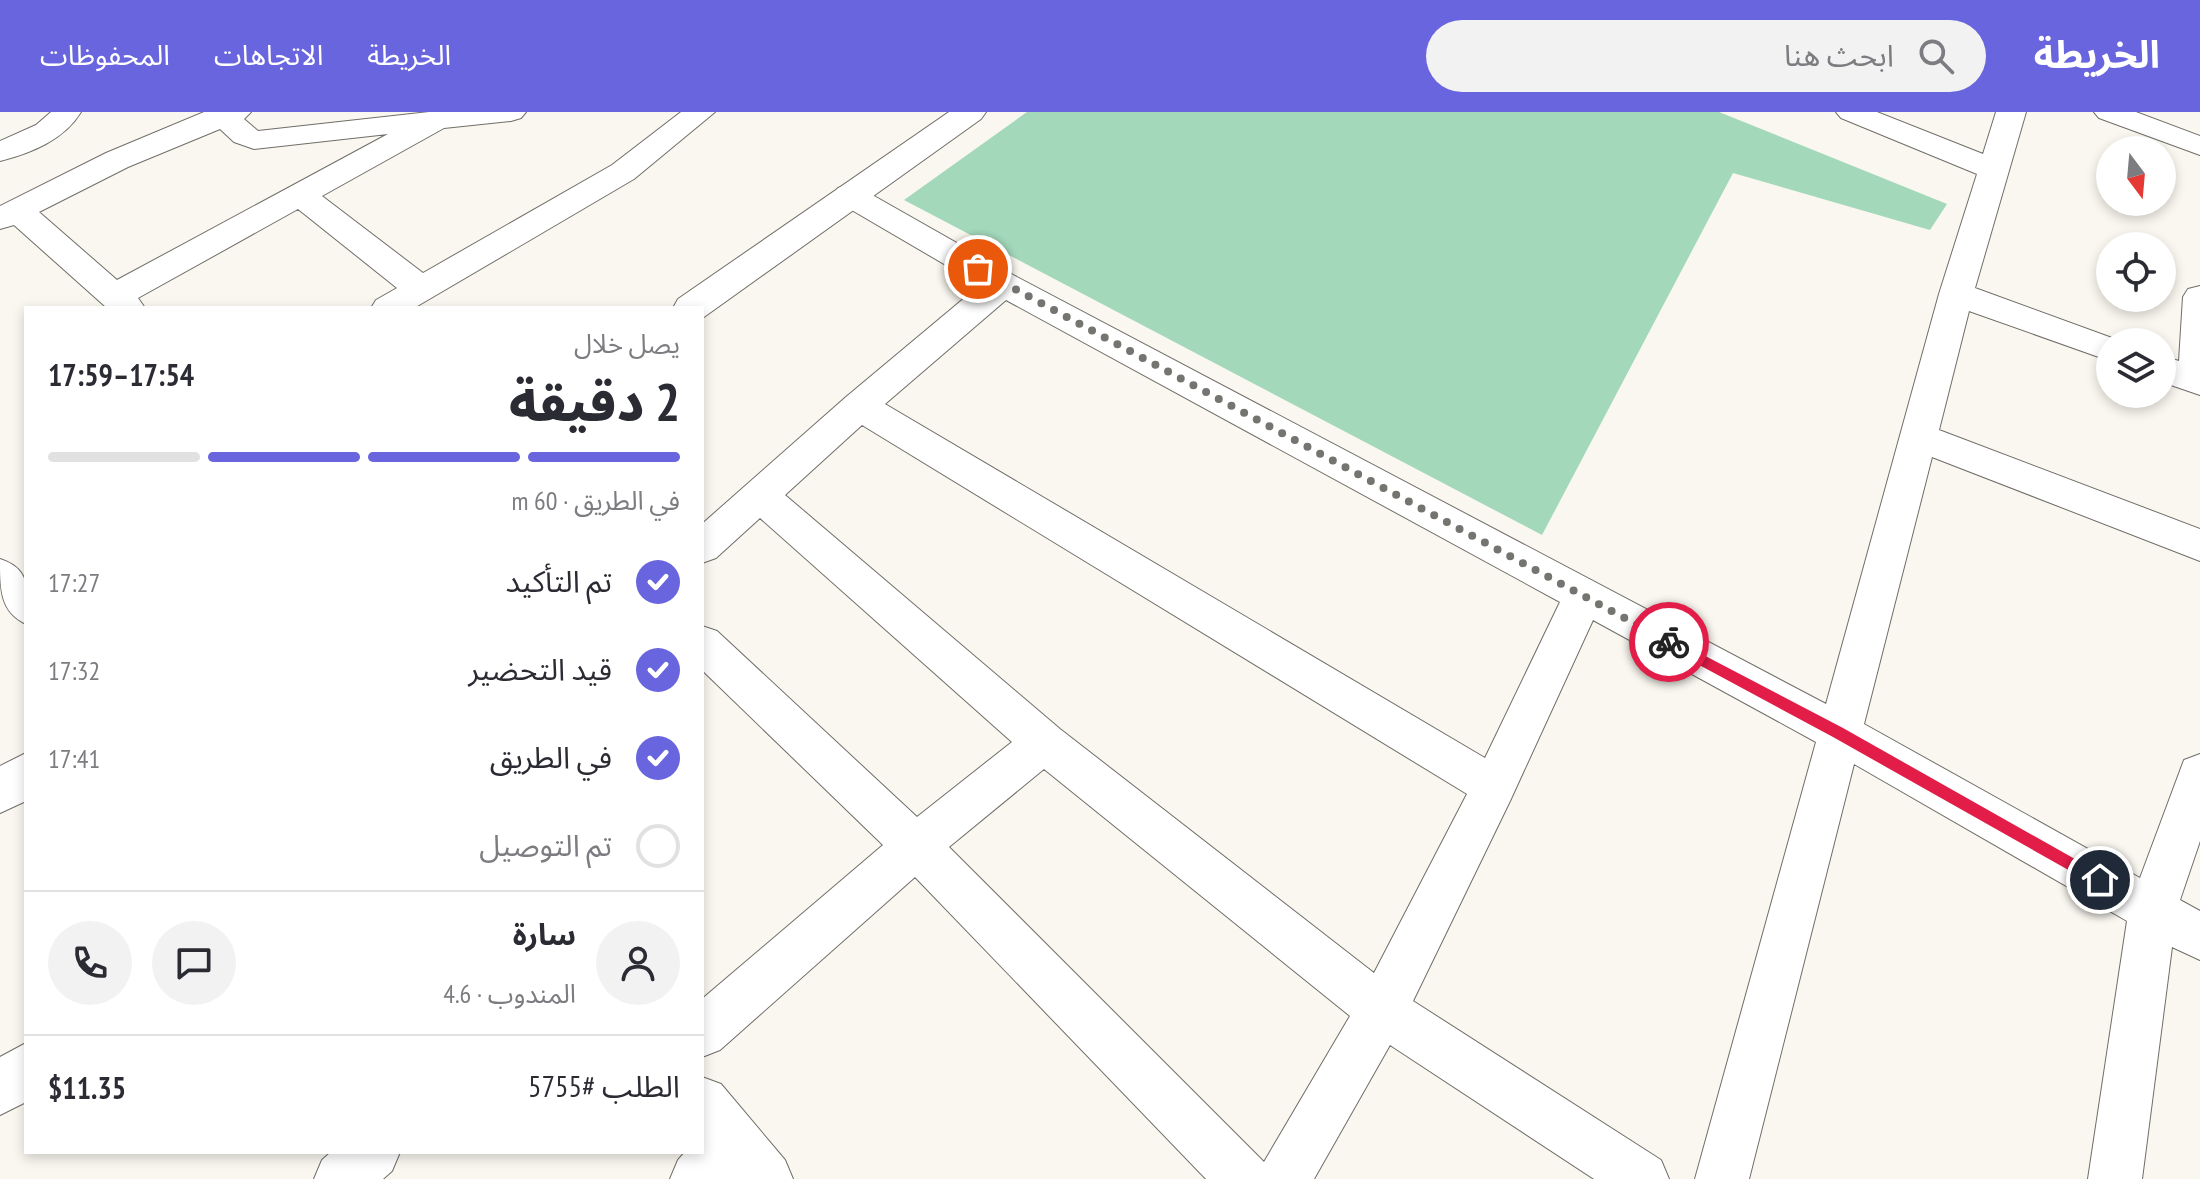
<!DOCTYPE html>
<html lang="ar">
<meta charset="utf-8">
<style>
:root{--surface:#fff;--page:#f2f2f3;--text:#2b2b33;--muted:#7c7c81;--line:#e1e1e2;--accent:#6965de}
body{margin:0;font-family:"PT Sans Narrow","Noto Sans Arabic",sans-serif;background:var(--page);color:var(--text);direction:rtl;height:100vh;display:flex;flex-direction:column;font-size:30px;white-space:nowrap}
*{box-sizing:border-box;margin:0}
p{font-size:26px;color:var(--muted)}
.icon{flex:none;width:44px;height:44px;fill:none;stroke:currentColor;stroke-width:2;stroke-linecap:round;stroke-linejoin:round}
.map{position:relative;flex:1;overflow:hidden;direction:ltr}
.details{position:absolute;left:24px;top:194px;width:680px;height:848px;display:flex;flex-direction:column;background:var(--surface);border-radius:0px;box-shadow:0 4px 12px #0003;direction:rtl}
.details>*{flex:none}
.needle{width:52px;rotate:164deg}
.controls{position:absolute;left:2096px;top:24px;display:grid;gap:16px}
.controls a{display:grid;place-items:center;width:80px;height:80px;border-radius:50%;background:var(--surface);box-shadow:0 4px 12px #0003;font-size:40px}
.pin{position:absolute;display:grid;place-items:center;width:68px;height:68px;color:#fff;margin:-34px;border:4px solid #fff;border-radius:50%;box-shadow:0 2px 8px #0007}
.courier{position:absolute;display:grid;place-items:center;width:80px;height:80px;margin:-40px;border:6px solid #e11d48;border-radius:50%;background:#fff;color:#222;box-shadow:0 2px 10px #0007}
.headline em{font-style:normal;font-weight:800}
.headline div{display:flex;flex-direction:column-reverse}
.headline{display:flex;align-items:center;justify-content:space-between;height:136px;padding:0 24px}
h1{font-size:52px;font-weight:800;line-height:60px}
.bar{display:grid;grid-template-columns:repeat(4,1fr);gap:12px 8px;align-content:center;height:96px;padding:0 24px}
.bar i{height:10px;border-radius:6px;background:var(--line)}
.bar .selected{background:var(--accent)}
.bar p{grid-column:span 4}
.line{display:flex;align-items:center;gap:20px;padding:0 24px;border-top:2px solid var(--line)}
.line div{flex:1}
.round{display:grid;place-items:center;flex:none;width:84px;height:84px;border-radius:42px;background:var(--page)}
ol{padding:0 24px;list-style:none}
li{display:flex;align-items:center;gap:24px;height:88px}
li p{margin-inline-start:auto}
li .icon{padding:8px;border-radius:50%;background:var(--accent);color:#fff;stroke-width:4}
li:last-child{color:var(--muted)}
li i{width:44px;height:44px;border:4px solid var(--line);border-radius:50%}
header{display:flex;align-items:center;gap:48px;box-sizing:border-box;height:112px;padding:0 40px;background:var(--accent);color:#fff}
header strong{font-size:38px}
nav{display:flex;gap:44px;margin-inline-start:auto;font-size:28px}
.search{width:560px;height:72px;background:var(--page);display:flex;align-items:center;gap:20px;box-sizing:border-box;padding:0 28px;border-radius:44px;color:var(--muted);font-size:30px}
.map>svg:first-child{display:block}
.green{fill:#a3d8ba}
.lines{fill:none;stroke-linecap:round;stroke-linejoin:round}
.street-casing{stroke:#706e68;stroke-width:2}
.secondary-casing{stroke:#706e68;stroke-width:2}
.street{fill:#fff;fill-rule:evenodd}
.secondary{fill:#fff;fill-rule:evenodd}
.route{fill:#e11d48}
.done{stroke:#757470;stroke-width:8;stroke-dasharray:0 14.4}
</style>
<header>
<strong>الخريطة</strong>
<div class="search"><svg class="icon" aria-label="search" viewBox="0 0 24 24"><circle cx="10" cy="10" r="6"/><path d="M15 15l6 6"/></svg>ابحث هنا</div>
<nav><a>الخريطة</a><a>الاتجاهات</a><a>المحفوظات</a></nav>
</header>
<div class="map">
<svg width="2200" height="1067" viewBox="0 0 2200 1067">
<rect width="100%" height="100%" fill="#f9f7ef"/>
<path class="green" d="M 1027,0 L 1719,0 L 1947,92 L 1930,118 L 1733,61 L 1542,423 L 904,88 Z"/>
<g class="lines">
<g class="street-casing">
<path id="street" d="M 51,0 L 81,0 C 64,28 31,41 0,49 L 0,29 L 36,13 Z
M 204,0 L 251,0 L 244,7 L 258,19 L 429,0 L 526,0 L 521,6 L 511,9 L 444,16 L 322,84 L 423,161 L 612,53 L 681,0 L 715,0 L 634,67 L 414,196 L 371,196 L 376,188 L 397,176 L 298,97 L 138,186 L 145,196 L 107,196 L 14,113 L 0,117 L 0,94 L 106,41 ZM 220,17 L 234,30 L 254,37 L 388,22 L 117,168 L 39,100 L 128,55 Z
M 1836,0 L 1877,0 L 1983,42 L 1996,0 L 2026,0 L 1975,176 L 2123,230 L 2110,230 L 2110,249 L 1969,199 L 1939,318 L 2200,417 L 2200,449 L 1932,345 L 1864,612 L 2140,766 L 2184,648 L 2200,642 L 2200,729 L 2180,788 L 2200,799 L 2200,848 L 2172,835 L 2142,1067 L 2088,1067 L 2127,809 L 1854,652 L 1749,1067 L 1695,1067 L 1816,630 L 1593,508 L 1510,689 L 1413,889 L 1661,1048 L 1669,1067 L 1594,1067 L 1390,933 L 1314,1067 L 1206,1067 L 915,765 L 720,938 L 702,945 L 702,887 L 883,733 L 702,558 L 702,514 L 717,519 L 917,705 L 1012,630 L 760,406 L 716,446 L 702,451 L 702,412 L 846,285 L 980,173 L 838,90 L 833,83 L 838,76 L 849,73 L 860,76 L 1015,164 L 1826,592 L 1939,182 L 1977,62 L 1841,6 ZM 1006,188 L 1560,490 L 1485,646 L 885,292 ZM 862,313 L 1467,682 L 1374,861 L 1060,617 L 785,383 ZM 1044,657 L 1350,904 L 1264,1050 L 949,735 Z
M 2094,0 L 2136,0 L 2200,24 L 2200,43 L 2099,6 Z
M 2200,174 L 2200,283 L 2162,270 L 2162,244 L 2179,249 L 2183,185 L 2188,177 Z
M 0,447 C 34,458 26,481 26,512 C 0,500 0,477 0,447 Z
M 26,931 L 26,990 L 0,1003 L 0,945 Z
M 702,965 L 721,972 L 785,1048 L 793,1067 L 670,1067 L 678,1048 L 685,1040 L 702,1040 Z
M 331,1040 L 400,1040 L 392,1059 L 383,1067 L 314,1067 L 322,1048 Z"/>
</g>
<g class="secondary-casing">
<path id="secondary" d="M 949,0 L 986,0 L 981,7 L 704,205 L 702,196 L 673,196 L 678,187 Z
M 26,641 L 26,689 L 0,701 L 0,654 Z"/>
</g>
<use href="#street" class="street"/>
<use href="#secondary" class="secondary"/>
</g>
<path class="route" d="M 1669,525 L 1843,616 L 2105,764 L 2105,773 L 2095,773 L 1833,625 L 1664,534 L 1662,530 Z"/>
<g class="lines">
<path class="done" d="M 978,157 L 1669,530"/>
</g>
</svg>
<div class="controls">
<a><svg class="needle" viewBox="-14 -14 28 28"><path d="M0-13l5 13h-10z" fill="#e53935"/><path d="M0 13l5-13h-10z" fill="#7c7c81"/></svg></a>
<a><svg class="icon" aria-label="locate" viewBox="0 0 24 24"><circle cx="12" cy="12" r="6"/><path d="M12 2v4M12 18v4M2 12h4M18 12h4"/></svg></a>
<a><svg class="icon" aria-label="layers" viewBox="0 0 24 24"><path d="M12 4l9 5-9 5-9-5zM3 14l9 5 9-5"/></svg></a>
</div>
<div class="pin" style="left:978px;top:157px;background:#ea580c"><svg class="icon" aria-label="bag" viewBox="0 0 24 24"><path d="M5 8h14l-1 12H6zM9 8a3 3 0 0 1 6 0"/></svg></div>
<div class="pin" style="left:2100px;top:768px;background:#1f2937"><svg class="icon" aria-label="home" viewBox="0 0 24 24"><path d="M3 11l9-7 9 7M6 9v11h12V9"/></svg></div>
<div class="courier" style="left:1669px;top:530px"><svg class="icon" aria-label="bike" viewBox="0 0 24 24"><circle cx="6" cy="16" r="4"/><circle cx="18" cy="16" r="4"/><path d="M6 16l4-8h5l3 8M10 8l3 8H6M13 5h3"/></svg></div>
<section class="details">
<div class="headline"><div><h1>2 دقيقة</h1><p>يصل خلال</p></div><em>17:54–17:59</em></div>
<div class="bar"><i class="selected"></i><i class="selected"></i><i class="selected"></i><i></i><p>في الطريق · 60 m</p></div>
<ol>
<li><svg class="icon" aria-label="check" viewBox="0 0 24 24"><path d="M5 12l5 5 9-10"/></svg>تم التأكيد<p>17:27</p></li>
<li><svg class="icon" aria-label="check" viewBox="0 0 24 24"><path d="M5 12l5 5 9-10"/></svg>قيد التحضير<p>17:32</p></li>
<li><svg class="icon" aria-label="check" viewBox="0 0 24 24"><path d="M5 12l5 5 9-10"/></svg>في الطريق<p>17:41</p></li>
<li><i></i>تم التوصيل</li>
</ol>
<div class="line" style="height:144px"><a class="round"><svg class="icon" aria-label="person" viewBox="0 0 24 24"><circle cx="12" cy="8" r="4"/><path d="M4 21q1-7 8-7t8 7"/></svg></a><div><b>سارة</b><p>المندوب · 4.6</p></div><a class="round"><svg class="icon" aria-label="chat" viewBox="0 0 24 24"><path d="M4 5h16v11H9l-5 4z"/></svg></a><a class="round"><svg class="icon" aria-label="phone" viewBox="0 0 24 24"><path d="M5 4h4l2 5-3 2q2 4 5 5l2-3 5 2v4C11 20 4 13 5 4z"/></svg></a></div>
<div class="line" style="height:104px"><div>الطلب #5755</div><b>$11.35</b></div>
</section>
</div>
